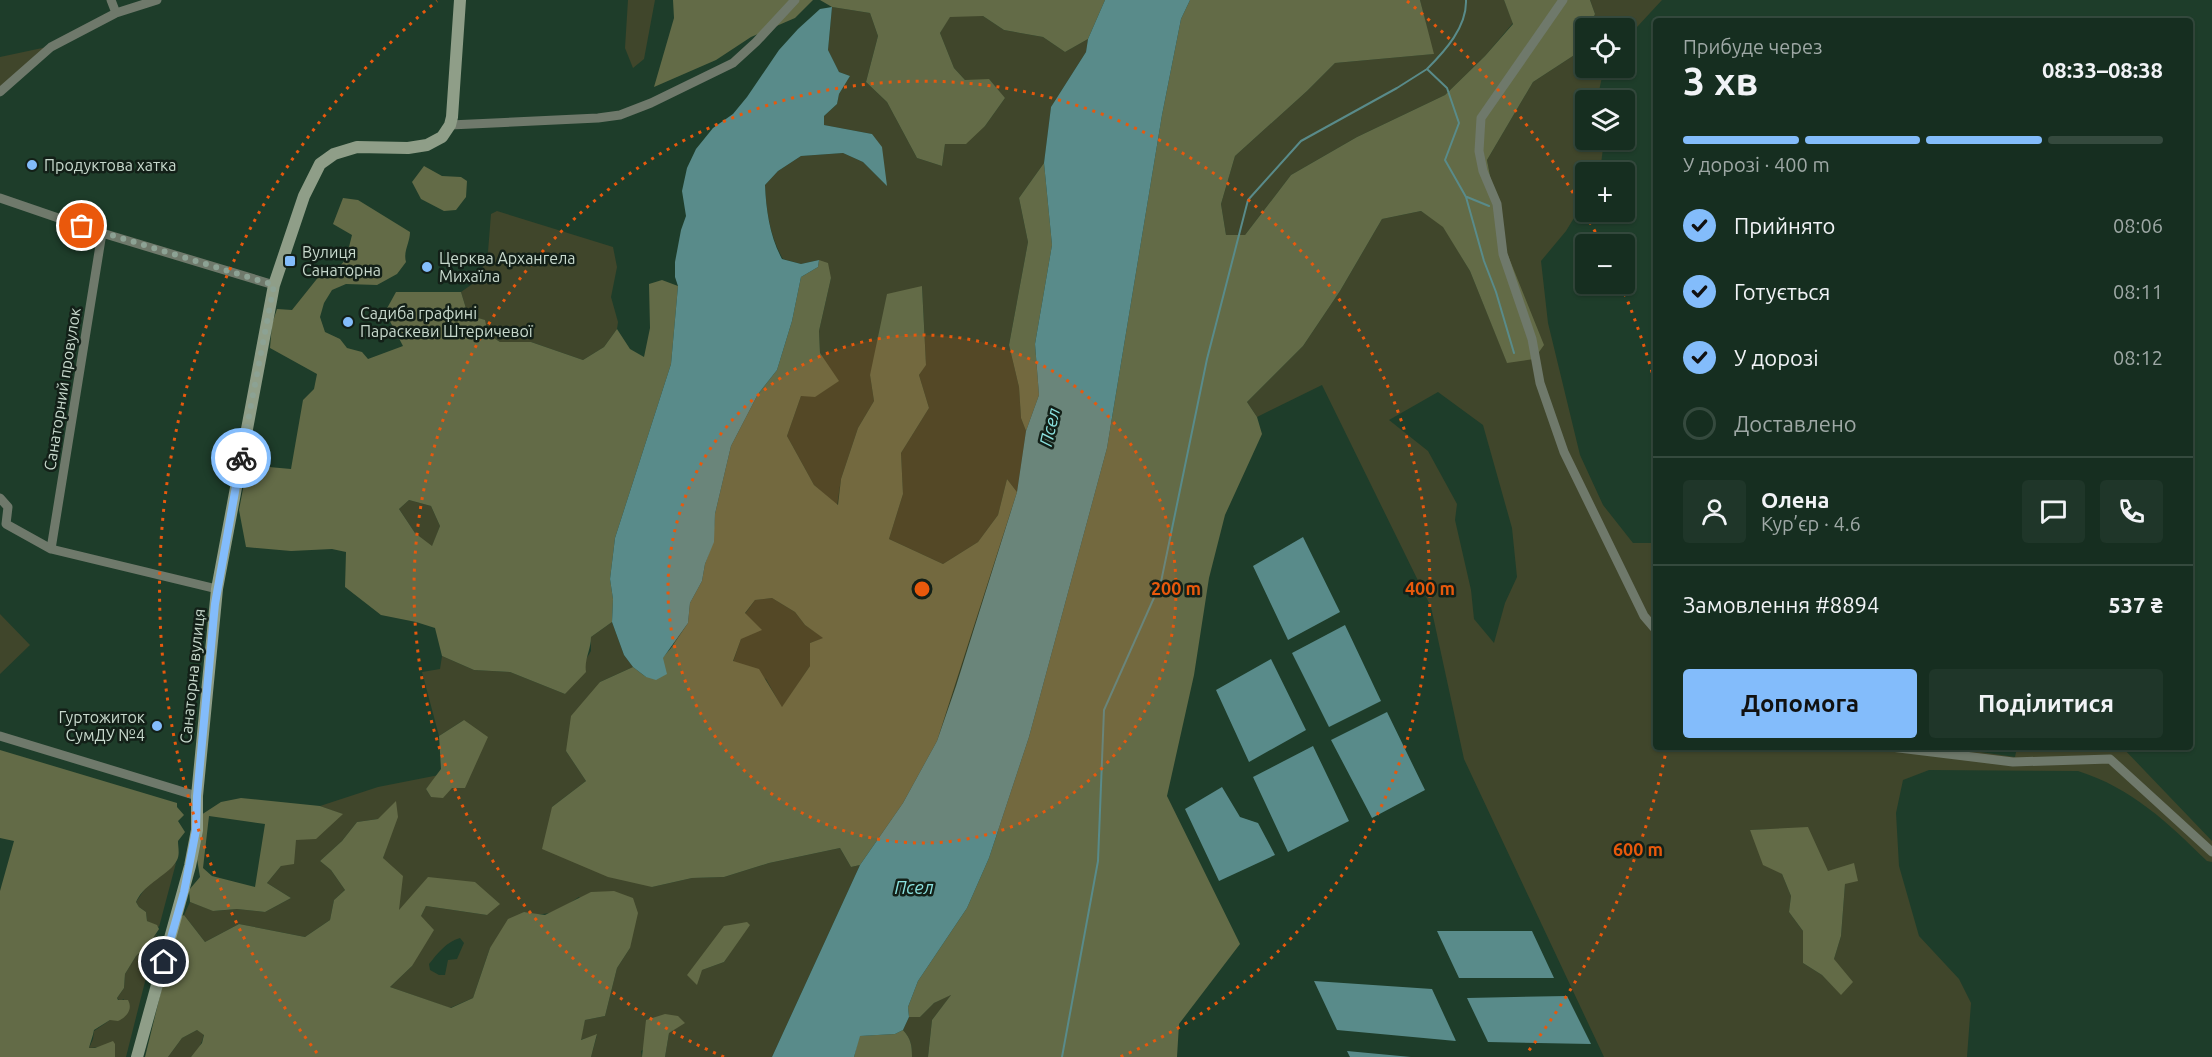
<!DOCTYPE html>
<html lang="uk">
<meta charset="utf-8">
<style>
:root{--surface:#162e20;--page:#1f3629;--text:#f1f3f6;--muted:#9ea8a5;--line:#354a3e;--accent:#83bcfb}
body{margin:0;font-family:Ubuntu,sans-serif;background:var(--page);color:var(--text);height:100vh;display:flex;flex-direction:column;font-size:22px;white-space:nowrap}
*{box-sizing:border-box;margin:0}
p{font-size:20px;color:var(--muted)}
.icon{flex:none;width:33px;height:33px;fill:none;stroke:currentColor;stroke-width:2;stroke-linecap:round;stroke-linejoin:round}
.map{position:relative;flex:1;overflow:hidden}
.sheet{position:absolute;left:1653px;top:18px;width:540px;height:732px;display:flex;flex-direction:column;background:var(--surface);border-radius:6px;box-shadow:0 2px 4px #0004,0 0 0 2px var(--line)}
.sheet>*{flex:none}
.controls{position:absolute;left:1575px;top:18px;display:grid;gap:12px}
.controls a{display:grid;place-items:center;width:60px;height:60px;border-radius:6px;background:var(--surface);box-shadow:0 2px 4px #0004,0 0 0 2px var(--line);font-size:30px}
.pin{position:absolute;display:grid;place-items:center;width:51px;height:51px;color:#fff;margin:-26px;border:3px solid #fff;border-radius:50%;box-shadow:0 2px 6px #0007}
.courier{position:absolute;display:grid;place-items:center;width:60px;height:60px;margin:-30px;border:4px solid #83bcfb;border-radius:50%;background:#fff;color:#222;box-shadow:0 2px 8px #0007}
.overview em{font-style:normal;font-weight:600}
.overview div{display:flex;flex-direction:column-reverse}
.overview{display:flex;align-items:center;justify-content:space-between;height:102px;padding:0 30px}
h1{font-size:39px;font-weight:600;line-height:45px}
.bar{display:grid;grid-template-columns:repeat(4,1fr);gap:9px 6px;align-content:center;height:72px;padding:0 30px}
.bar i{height:8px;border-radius:4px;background:var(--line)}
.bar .on{background:var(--accent)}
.bar p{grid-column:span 4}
.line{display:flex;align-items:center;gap:15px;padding:0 30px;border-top:2px solid var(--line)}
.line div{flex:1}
.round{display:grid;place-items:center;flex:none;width:63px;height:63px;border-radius:6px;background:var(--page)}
ol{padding:0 30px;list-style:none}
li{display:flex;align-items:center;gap:18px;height:66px}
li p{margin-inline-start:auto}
li .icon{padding:6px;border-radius:50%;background:var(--accent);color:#111;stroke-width:4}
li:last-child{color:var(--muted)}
li i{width:33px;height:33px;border:3px solid var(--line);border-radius:50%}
.action{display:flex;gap:12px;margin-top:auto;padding:12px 30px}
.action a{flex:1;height:69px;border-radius:6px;background:var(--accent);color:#111;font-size:24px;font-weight:600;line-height:69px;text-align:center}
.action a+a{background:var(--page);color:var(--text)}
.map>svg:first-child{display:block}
.green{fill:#40462b;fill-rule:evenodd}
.forest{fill:#636b47;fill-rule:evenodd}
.water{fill:#598b8a}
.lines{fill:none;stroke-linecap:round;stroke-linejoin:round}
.stream{stroke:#598b8a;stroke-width:2}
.minor{stroke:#6f796b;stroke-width:9}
.secondary{stroke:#8f9e88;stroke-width:12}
.done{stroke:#8ca294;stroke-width:6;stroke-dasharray:0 10.8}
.route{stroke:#83bcfb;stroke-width:8}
.ring{fill:none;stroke:#e8590c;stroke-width:3;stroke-dasharray:3 6}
.poi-dot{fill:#83bcfb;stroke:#132018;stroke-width:2}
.labels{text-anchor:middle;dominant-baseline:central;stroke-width:5;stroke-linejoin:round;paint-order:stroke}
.poi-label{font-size:16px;fill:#c8d9cd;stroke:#132018;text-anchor:start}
.street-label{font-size:16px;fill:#c8d9cd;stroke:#132018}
.water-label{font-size:18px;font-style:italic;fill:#8be2e0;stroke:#132018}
.centre{fill:#e8590c;stroke:#132018;stroke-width:3}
.ring-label{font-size:18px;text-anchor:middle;font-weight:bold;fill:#e8590c;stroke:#132018;stroke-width:5;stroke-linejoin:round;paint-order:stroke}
</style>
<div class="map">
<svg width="2212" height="1057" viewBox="0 0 2212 1057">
<rect width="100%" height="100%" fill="#1e3d2a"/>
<path class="green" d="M 628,0 L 655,0 L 644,59 L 633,68 L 625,48 Z
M 1420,0 L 1504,0 L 1513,23 L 1485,56 L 1445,95 L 1357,137 L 1291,175 L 1245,235 L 1226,235 L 1221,204 L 1235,156 L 1307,91 L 1335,63 L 1433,54 Z
M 1590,0 L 1662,0 L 1625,40 L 1624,28 L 1589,28 L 1595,14 Z
M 832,7 L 870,13 L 878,36 L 866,82 L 887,102 L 917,158 L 942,166 L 945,144 L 985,126 L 1005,98 L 965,80 L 954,68 L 940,33 L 950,16 L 983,16 L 1004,30 L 1043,37 L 1065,52 L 1088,39 L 1086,52 L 1051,107 L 1044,163 L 1019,198 L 1028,242 L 1009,345 L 1019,387 L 1021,418 L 1026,431 L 1017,492 L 1007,479 L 998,515 L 978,542 L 943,564 L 889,539 L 903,494 L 901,453 L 929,408 L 919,375 L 926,364 L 922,286 L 870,375 L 874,401 L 858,428 L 841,479 L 837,506 L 814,485 L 787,436 L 801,396 L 820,353 L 819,331 L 831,278 L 819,260 L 801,264 L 783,259 C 770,237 766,210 765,185 L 778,171 L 801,156 L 843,153 L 863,162 L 886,185 L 872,134 L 824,125 L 824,116 L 837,104 L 839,94 L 850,76 L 839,72 L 828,50 Z
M 1585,38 L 1586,68 L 1604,68 L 1597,100 L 1586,100 L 1586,140 L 1604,140 L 1600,172 L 1586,172 L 1585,200 L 1566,231 L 1541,261 L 1548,323 L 1580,455 L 1603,505 L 1633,543 L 1656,543 L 1656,747 L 1946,747 L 2015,757 L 2017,747 L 2122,747 L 2212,841 L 2212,862 L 2207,861 C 2168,823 2132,788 2078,771 L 1929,770 L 1903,780 L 1896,813 L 1899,866 L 1919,936 L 1959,979 L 1971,1003 L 1967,1057 L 1604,1057 L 1464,759 L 1431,607 L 1322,385 L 1257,417 L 1247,402 L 1303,346 L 1340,291 L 1382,219 L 1421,211 L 1443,226 L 1470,271 L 1507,362 L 1503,243 L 1487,160 L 1533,82 L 1579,52 ZM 1438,392 L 1483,425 L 1512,528 L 1517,577 L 1505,603 L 1494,643 L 1474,619 L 1471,590 L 1455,520 L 1457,504 L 1428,451 L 1389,420 ZM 1777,829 L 1829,872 L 1853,864 L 1845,884 L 1841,936 L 1834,959 L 1841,994 L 1822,975 L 1803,963 L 1803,931 L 1789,912 L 1791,896 L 1782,874 L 1750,830 Z
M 47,47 L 0,88 L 0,57 Z
M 497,211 L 613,247 L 617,267 L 611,297 L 618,322 L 617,329 L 604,347 L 583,360 L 531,342 L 500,342 L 488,334 L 484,320 L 468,315 L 461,292 L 478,280 L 488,252 L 491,214 Z
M 409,500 L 431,506 L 440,526 L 432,547 L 415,533 L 399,509 Z
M 772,598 L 795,612 L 805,625 L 824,638 L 810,643 L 810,666 L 782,708 L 766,679 L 733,662 L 741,639 L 745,614 L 755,600 Z
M 0,614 L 30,645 L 0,674 Z
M 612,622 L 624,655 L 633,667 L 600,682 L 566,751 L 586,781 L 552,807 L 652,887 L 692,878 L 724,877 L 769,863 L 840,848 L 851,867 L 860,865 L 772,1057 L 665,1057 L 669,1033 L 641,1051 L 642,1057 L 591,1057 L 597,1035 L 580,1040 L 585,1020 L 605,1016 L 617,968 L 630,948 L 579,897 C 558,911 549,918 524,912 L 490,948 L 473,998 L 450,1008 L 390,987 L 412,966 L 421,916 L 426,906 L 487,915 L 475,882 L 399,911 L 383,858 L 389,838 L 378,819 L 357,822 L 342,841 L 320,861 L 331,870 L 345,890 L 334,900 L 330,920 L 305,937 L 239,924 L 205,942 L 184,915 L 190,902 L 214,911 L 237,909 L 265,912 L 291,898 L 267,883 L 281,866 L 296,840 L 342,814 L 320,806 L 378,787 L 439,775 L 426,789 L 431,797 L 464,720 L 439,736 L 422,672 L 440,669 L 442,656 L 474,670 L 510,672 L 565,694 L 591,651 L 591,637 ZM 460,938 L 464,943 L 457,959 L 448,960 L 445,975 L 439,975 L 430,970 L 429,964 C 438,953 446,942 460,938 ZM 736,943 L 724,962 L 702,970 Z
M 176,863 L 159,927 L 147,921 L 146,912 L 139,907 L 136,902 L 146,887 Z
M 157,934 L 126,1057 L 115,1057 L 115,1044 C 104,1044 100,1048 89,1048 L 93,1039 L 94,1031 L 110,1020 L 116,1020 L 124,999 L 120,1001 L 117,998 L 124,988 L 125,974 L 136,956 Z
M 952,994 L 932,1020 L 928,1057 L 912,1057 C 912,1045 911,1039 903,1030 L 909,1017 L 920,1017 L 934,1003 Z
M 197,1030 L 204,1034 C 202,1044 198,1051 191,1057 L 168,1057 L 182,1038 Z"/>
<path class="forest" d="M 673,0 L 813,0 L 795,18 L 751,37 L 716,60 L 654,87 L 674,18 Z
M 820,0 L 1105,0 L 1088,39 L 1065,52 L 1043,37 L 1004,30 L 983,16 L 950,17 L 940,33 L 954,68 L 965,80 L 989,79 L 1005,98 L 985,126 L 966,144 L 945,144 L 942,166 L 917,158 L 887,102 L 866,82 L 878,36 L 870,13 L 832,7 Z
M 1190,0 L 1420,0 L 1434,54 L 1335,63 L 1307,91 L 1235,156 L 1221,204 L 1226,235 L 1245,235 L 1291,175 L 1357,137 L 1445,95 L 1485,56 L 1513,24 L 1504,0 L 1590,0 L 1595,14 L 1589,28 L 1586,28 L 1585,38 L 1579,52 L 1533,82 L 1487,160 L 1503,243 L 1544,345 L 1534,359 L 1507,363 L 1470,271 L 1443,227 L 1421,211 L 1382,219 L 1340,291 L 1303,346 L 1247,402 L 1257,417 L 1262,434 L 1225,515 L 1209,578 L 1194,675 L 1167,796 L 1240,944 L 1179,1024 L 1177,1057 L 928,1057 L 932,1020 L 951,995 L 934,1003 L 920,1017 L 909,1017 L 908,1007 L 918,981 L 967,908 L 989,858 L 1029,737 L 1107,448 L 1162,115 L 1181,19 Z
M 1044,163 L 1052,245 L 1035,344 L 1039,395 L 1026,431 L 1021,418 L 1019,387 L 1009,345 L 1028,242 L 1019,198 Z
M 424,166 L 442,176 L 461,177 L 467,181 L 466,197 L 456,210 L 444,211 L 421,199 L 412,182 Z
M 343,198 L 358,200 L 410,232 C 410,243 403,251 406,262 L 397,274 L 377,285 L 346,284 L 332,290 L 324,303 L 320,317 L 325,332 L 340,339 L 347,348 L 362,352 L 368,359 L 403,346 L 385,312 L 396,292 L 461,292 L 468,315 L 485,320 L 488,334 L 500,342 L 531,342 L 583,360 L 604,347 L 617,329 L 630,349 L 644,357 L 650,328 L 649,284 L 662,280 L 678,286 L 671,364 L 615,538 L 610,579 L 613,599 L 612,622 L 591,637 C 591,650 584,659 586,672 L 565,694 L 510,672 L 474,670 L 442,656 L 435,628 L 416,622 L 381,615 L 345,587 L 346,552 L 332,549 L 291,551 L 246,547 L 239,510 L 250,452 L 269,467 L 291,469 L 303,400 L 314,389 L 317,374 L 270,348 L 272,324 L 277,309 L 292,310 L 320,275 L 340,266 L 346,259 L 352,235 L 333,224 ZM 409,500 L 431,506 L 440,526 L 432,546 L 415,533 L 399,509 Z
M 819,260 L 828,263 L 831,278 L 819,331 L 820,353 L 839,381 L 815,397 L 801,396 L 787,436 L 814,485 L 838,505 L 841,479 L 858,428 L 874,401 L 870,375 L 887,294 L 922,286 L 926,365 L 919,375 L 929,408 L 901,453 L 903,494 L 889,539 L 943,564 L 978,542 L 998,515 L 1007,479 L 1017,492 L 937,741 L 903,803 L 860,865 L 851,867 L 840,848 L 769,863 L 724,877 L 692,878 L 652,887 L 608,877 L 542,849 L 552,807 L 586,781 L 566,751 L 571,716 L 600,682 L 633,667 L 646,677 L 671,648 L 688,623 L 690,603 L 702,581 L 705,564 L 713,542 L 715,514 L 731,446 L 758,394 L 777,370 L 792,321 L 801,277 L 818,267 ZM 772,598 L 795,612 L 805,625 L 823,638 L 810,643 L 810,666 L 782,707 L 759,669 L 733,661 L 741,639 L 762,630 L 745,613 L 755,600 Z
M 464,720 L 488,737 L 465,788 L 452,788 L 443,798 L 431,797 L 426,789 L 441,769 L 439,736 Z
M 0,750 L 177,803 L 177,807 L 184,815 L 178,821 L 185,832 L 178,841 C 178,847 180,854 177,860 C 170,875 145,882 136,902 L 139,907 L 146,912 L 147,921 L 157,925 L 159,929 L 149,944 L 136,956 L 125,974 L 124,988 L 117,998 L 118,1000 L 128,1000 C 133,1009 127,1017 118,1021 L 110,1020 L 94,1030 C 93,1036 90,1043 89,1048 L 95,1048 L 113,1041 L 115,1044 L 115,1057 L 0,1057 L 0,891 L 14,841 L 0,838 Z
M 241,798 L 320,806 L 343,814 L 316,839 L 296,840 L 294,864 L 281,866 L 267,883 L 291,898 L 265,912 L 237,909 L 213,911 L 190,902 L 189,890 L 200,877 L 197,859 L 201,815 L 221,802 ZM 209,816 L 265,824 L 255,887 L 212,876 L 203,868 Z
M 396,801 L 398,817 L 383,858 L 403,876 L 399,910 L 428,877 L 475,882 L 500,904 L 487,915 L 426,906 L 421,916 L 434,930 L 412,966 L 390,987 L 451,1008 L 473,998 L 490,948 L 508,919 L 524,912 L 545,915 L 591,892 L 614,891 L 633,898 L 638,913 L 630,948 L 617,968 L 605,1016 L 585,1020 L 581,1040 L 597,1034 L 591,1057 L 191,1057 L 202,1043 L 204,1035 L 197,1030 L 182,1038 L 168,1057 L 145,1057 L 179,918 L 184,915 L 205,942 L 239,924 L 305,937 L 330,920 L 334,900 L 345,890 L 331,870 L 320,861 L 342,841 L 357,822 L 378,819 Z
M 1808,827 L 1828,871 L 1854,863 L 1858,881 L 1845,884 L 1841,936 L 1834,959 L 1853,982 L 1841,995 L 1822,975 L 1803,963 L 1803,931 L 1789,912 L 1791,896 L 1782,874 L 1763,865 L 1750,830 Z
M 747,922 L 750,925 L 724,962 L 702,970 L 697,985 L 687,975 L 724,926 Z
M 665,1014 L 678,1016 L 685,1023 L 669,1033 L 665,1057 L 642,1057 L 646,1020 Z
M 903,1030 C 911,1039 912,1045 912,1057 L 854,1057 L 859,1036 L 895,1034 Z"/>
<path class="water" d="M 1105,0 L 1190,0 L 1181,19 L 1162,115 L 1107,448 L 1029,737 L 989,858 L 967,908 L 918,981 L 908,1007 L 909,1017 L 903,1030 L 895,1034 L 860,1036 L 854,1057 L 772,1057 L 860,865 L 903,803 L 937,741 L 956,686 L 1017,492 L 1026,431 L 1039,395 L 1035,344 L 1052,245 L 1044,163 L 1051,107 L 1086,52 L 1088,39 Z
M 832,7 L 828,50 L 839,72 L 850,76 L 839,94 L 837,104 L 824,116 L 824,125 L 872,134 L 882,147 L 887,186 L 863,162 L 843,153 L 801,156 L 778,171 L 765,185 C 766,210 770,237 782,259 L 801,264 L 819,260 L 818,267 L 801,277 L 792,321 L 777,370 L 758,394 L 731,446 L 715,514 L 714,542 L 705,564 L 702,581 L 690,603 L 688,623 L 663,658 L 667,674 L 656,680 L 646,677 L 633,667 L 624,655 L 612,622 L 613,599 L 610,579 L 615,538 L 671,364 L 678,286 L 675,277 L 675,262 L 681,230 L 686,216 L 682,191 L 687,168 L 696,149 L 713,128 L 733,114 L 747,97 L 779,50 L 798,29 L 820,9 Z
M 1303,537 L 1340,612 L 1288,640 L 1253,566 Z
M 1345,625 L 1381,701 L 1329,727 L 1292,653 Z
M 1271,659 L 1306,730 L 1249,762 L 1216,690 Z
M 1387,712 L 1425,790 L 1372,818 L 1331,740 Z
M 1313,746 L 1349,821 L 1288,852 L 1253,777 Z
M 1222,787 L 1240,817 L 1258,823 L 1275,855 L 1219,881 L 1185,809 Z
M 1437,931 L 1532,931 L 1554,978 L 1459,978 Z
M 1314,981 L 1432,989 L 1456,1041 L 1337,1030 Z
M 1567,996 L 1591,1044 L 1488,1042 L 1467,998 Z
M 1347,1051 L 1411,1057 L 1350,1057 Z"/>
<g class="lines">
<path class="stream" d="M 1466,0 C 1467,27 1445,51 1427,69 L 1447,88 L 1459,123 L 1445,160 L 1466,197 L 1484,261 L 1496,292 L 1514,353
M 1467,197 L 1489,206
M 1062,1057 L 1098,861 L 1104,710 L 1161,582 L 1207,359 L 1248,200 L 1301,141 L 1397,88 L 1427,69"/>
<path class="minor" d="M 111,0 L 116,13
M 1563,0 L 1481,118 L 1479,151 L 1483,171 L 1497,204 L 1503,254 L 1532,339 L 1540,383 L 1564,452 L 1644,616 L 1656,630
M 0,92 L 51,47 L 116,13 L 157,0
M 450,125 L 598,118 L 620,115 L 651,103 L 733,63 L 756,42 L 795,0
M 0,198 L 102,233 L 274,285
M 0,498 L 8,507 L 6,524 L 51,549 L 217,589
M 51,549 L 102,233
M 0,736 L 197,796
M 1891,747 L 2013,762 L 2110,759 L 2212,852"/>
<path class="secondary" d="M 137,1057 L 190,866 L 197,830 L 197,796 L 217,589 L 274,285 L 304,196 L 320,164 L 334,154 L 357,147 L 408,148 L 427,145 L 442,137 L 450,125 L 452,117 L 460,0"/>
</g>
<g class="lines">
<path class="done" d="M 82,226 L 274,285 L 241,458"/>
<path class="route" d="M 164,962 L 184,892 L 196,830 L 197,796 L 215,604 L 241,458"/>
</g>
<circle cx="922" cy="589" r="254" fill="#e8590c" fill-opacity=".12"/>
<g class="ring">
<circle cx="922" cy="589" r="254"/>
<path d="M724 1057A508 508 0 1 1 1120 1057"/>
<path d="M1667 747A762 762 0 0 1 1527 1053M317 1053A762 762 0 0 1 437 1M1407 1A762 762 0 0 1 1601 243M1621 285A762 762 0 0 1 1654 379"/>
</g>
<g class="poi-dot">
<circle cx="32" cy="165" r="6"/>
<rect x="284" y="255" width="12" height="12" rx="3"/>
<circle cx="427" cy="267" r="6"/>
<circle cx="348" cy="322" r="6"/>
<circle cx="157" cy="726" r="6"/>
</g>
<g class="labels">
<g class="poi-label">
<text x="44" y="165">Продуктова хатка</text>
<text x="302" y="252">Вулиця<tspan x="302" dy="18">Санаторна</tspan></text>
<text x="439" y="258">Церква Архангела<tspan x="439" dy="18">Михаїла</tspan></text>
<text x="360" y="313">Садиба графині<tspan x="360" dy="18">Параскеви Штеричевої</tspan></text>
<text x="145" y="717" text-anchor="end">Гуртожиток<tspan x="145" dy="18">СумДУ №4</tspan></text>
</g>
<g class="street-label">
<text transform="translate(62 389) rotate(-81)">Санаторний провулок</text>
<text transform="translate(192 676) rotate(-84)">Санаторна вулиця</text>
</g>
<g class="water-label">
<text transform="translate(1049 427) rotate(-77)">Псел</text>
<text x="914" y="887">Псел</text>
</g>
</g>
<circle cx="922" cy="589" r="9" class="centre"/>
<g class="ring-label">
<text x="1176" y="595">200 m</text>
<text x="1430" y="595">400 m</text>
<text x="1638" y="856">600 m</text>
</g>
</svg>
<div class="controls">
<a><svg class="icon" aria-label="locate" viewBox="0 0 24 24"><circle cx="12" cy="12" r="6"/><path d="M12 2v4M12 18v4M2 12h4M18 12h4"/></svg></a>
<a><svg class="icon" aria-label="layers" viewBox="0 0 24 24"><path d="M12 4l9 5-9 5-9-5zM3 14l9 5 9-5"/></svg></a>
<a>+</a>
<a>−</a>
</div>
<div class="pin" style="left:82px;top:226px;background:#ea580c"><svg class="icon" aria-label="bag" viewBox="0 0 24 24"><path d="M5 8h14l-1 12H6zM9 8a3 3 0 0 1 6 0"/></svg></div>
<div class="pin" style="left:164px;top:962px;background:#1f2937"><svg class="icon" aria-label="home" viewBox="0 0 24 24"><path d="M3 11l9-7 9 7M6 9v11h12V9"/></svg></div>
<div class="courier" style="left:241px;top:458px"><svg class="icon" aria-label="bike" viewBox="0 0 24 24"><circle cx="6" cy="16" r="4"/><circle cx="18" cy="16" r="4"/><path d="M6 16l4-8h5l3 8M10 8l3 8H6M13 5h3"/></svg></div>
<section class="sheet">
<div class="overview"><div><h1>3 хв</h1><p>Прибуде через</p></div><em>08:33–08:38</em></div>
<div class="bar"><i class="on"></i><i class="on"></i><i class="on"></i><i></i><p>У дорозі · 400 m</p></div>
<ol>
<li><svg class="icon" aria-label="check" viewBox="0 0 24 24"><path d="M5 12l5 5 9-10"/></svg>Прийнято<p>08:06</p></li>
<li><svg class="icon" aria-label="check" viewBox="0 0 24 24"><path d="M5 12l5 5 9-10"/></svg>Готується<p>08:11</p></li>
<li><svg class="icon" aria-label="check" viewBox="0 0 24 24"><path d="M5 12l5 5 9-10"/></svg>У дорозі<p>08:12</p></li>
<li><i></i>Доставлено</li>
</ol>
<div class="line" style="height:108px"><a class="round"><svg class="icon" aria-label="person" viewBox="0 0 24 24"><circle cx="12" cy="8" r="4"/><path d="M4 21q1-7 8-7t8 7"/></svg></a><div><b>Олена</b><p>Кур’єр · 4.6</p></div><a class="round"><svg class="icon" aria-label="chat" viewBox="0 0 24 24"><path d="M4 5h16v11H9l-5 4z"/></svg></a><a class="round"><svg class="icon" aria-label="phone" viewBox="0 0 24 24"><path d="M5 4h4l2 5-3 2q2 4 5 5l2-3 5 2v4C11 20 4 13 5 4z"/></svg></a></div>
<div class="line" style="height:78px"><div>Замовлення #8894</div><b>537 ₴</b></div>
<div class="action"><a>Допомога</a><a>Поділитися</a></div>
</section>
</div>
